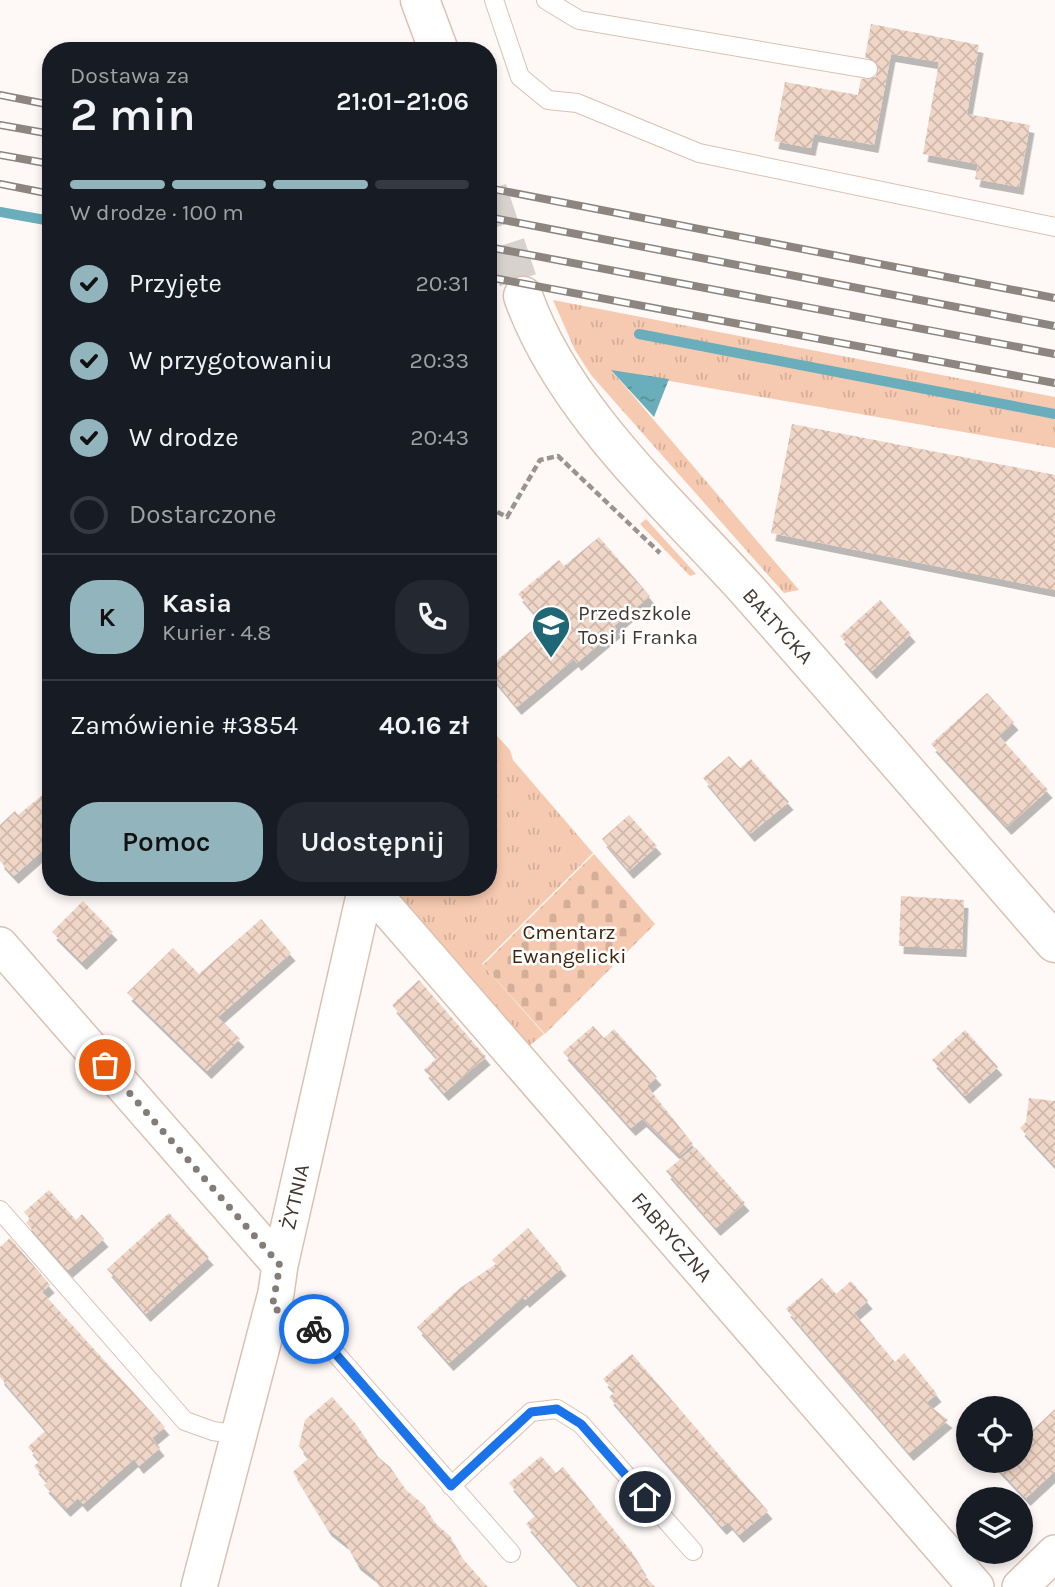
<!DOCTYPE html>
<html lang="pl">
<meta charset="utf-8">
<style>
:root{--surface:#171b24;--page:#242831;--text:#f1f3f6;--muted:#9ea1a6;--line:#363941;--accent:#92b4bc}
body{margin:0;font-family:Karla,sans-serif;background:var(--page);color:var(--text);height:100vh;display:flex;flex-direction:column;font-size:26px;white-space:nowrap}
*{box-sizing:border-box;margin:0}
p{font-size:23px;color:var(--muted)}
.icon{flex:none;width:38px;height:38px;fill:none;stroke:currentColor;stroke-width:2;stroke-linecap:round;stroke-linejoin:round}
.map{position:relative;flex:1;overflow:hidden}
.side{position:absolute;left:42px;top:42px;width:455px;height:854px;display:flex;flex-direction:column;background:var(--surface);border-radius:28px;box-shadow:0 4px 10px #0003}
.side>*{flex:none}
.controls{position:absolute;left:956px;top:1396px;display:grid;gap:14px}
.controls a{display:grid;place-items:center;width:77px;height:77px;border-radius:50%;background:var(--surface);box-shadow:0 4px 10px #0003;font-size:35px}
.pin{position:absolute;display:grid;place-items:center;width:60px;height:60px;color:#fff;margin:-30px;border:4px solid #fff;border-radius:50%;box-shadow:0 2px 7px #0007}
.courier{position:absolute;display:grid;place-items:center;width:70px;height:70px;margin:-35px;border:5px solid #1a73e8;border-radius:50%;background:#fff;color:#222;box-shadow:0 2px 9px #0007}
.head em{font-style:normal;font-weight:600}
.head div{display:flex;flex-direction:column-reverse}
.head{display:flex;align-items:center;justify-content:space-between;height:119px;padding:0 28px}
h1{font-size:46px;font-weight:600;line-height:52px}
.bar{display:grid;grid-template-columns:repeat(4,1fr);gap:10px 7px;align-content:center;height:84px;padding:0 28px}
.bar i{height:9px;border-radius:5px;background:var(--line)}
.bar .active{background:var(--accent)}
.bar p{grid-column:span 4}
.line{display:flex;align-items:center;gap:18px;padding:0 28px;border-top:2px solid var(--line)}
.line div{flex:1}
.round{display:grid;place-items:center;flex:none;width:74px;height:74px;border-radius:28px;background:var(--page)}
ol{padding:0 28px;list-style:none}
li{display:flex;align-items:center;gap:21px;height:77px}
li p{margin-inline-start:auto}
li .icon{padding:7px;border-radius:50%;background:var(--accent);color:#111;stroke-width:4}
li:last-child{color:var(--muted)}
li i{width:38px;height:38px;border:4px solid var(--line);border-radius:50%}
.button{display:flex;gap:14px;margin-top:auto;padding:14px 28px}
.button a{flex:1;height:80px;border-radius:28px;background:var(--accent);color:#111;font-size:28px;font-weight:600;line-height:80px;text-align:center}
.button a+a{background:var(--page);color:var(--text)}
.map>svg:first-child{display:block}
.grass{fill:url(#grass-tufts)}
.cemetery{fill:url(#cemetery-stones)}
.water{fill:url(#water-ripples)}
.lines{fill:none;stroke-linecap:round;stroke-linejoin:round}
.stream{stroke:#6aaebb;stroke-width:10}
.building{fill:url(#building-cross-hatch);filter:url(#shadow)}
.tertiary-tunnel{stroke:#d8d2cf;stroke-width:38;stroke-dasharray:38 19;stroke-linecap:butt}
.service-casing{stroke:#dac1b2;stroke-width:20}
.minor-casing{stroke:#dac1b2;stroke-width:38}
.tertiary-casing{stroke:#dac1b2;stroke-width:41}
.path{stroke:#9a938e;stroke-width:4.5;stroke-dasharray:7 3.5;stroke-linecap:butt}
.service{stroke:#fff;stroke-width:18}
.minor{stroke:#fff;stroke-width:35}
.tertiary{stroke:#fff;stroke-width:38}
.rail-casing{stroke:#8d8580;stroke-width:8}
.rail{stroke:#fff;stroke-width:5;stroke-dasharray:16;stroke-linecap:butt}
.done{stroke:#847c77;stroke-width:7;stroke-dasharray:0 12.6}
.route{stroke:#1a73e8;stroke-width:9}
.labels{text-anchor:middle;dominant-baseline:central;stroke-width:5;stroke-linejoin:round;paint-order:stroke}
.poi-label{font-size:21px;fill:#423832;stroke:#fff;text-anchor:start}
.street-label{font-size:21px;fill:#423832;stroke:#fff}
.park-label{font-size:21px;fill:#44230c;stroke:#fff}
</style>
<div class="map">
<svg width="1055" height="1587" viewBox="0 0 1055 1587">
<defs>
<pattern id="grass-tufts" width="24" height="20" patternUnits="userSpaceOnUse" patternTransform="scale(1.75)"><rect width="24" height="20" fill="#f6cab0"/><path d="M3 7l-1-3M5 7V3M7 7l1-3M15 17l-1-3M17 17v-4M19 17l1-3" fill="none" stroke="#d4ae98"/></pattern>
<pattern id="cemetery-stones" width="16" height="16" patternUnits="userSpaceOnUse" patternTransform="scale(1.75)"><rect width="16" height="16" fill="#f6cab0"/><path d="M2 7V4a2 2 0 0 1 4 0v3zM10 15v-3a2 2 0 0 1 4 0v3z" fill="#d4ae98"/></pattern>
<pattern id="water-ripples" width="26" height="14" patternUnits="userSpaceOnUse" patternTransform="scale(1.75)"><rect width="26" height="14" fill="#6aaebb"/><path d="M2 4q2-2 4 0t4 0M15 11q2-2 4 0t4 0" fill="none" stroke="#598f99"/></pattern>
<pattern id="building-cross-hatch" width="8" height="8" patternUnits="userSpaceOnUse" patternTransform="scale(1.75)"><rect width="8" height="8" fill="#f0d6c7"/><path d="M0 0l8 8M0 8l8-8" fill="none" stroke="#cfb8ab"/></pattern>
<filter id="shadow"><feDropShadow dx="4.5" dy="8" stdDeviation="0" flood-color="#0004"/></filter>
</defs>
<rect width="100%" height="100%" fill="#fef9f6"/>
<path class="grass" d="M 553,300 L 1055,397 L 1055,448 L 612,371 L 799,590 L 784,593 L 591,375 L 575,350 Z
M 646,519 L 696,574 L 690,576 L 640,524 Z
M 488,726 L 510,750 L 513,760 L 593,853 L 482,964 L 544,1034 L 528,1047 L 393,887 L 488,887 Z"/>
<path class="cemetery" d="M 594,854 L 655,924 L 545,1034 L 483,965 Z"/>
<path class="water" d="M 611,370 L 669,379 L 654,417 Z"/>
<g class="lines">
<path class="stream" d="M 0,212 L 51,221
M 639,334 L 1055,414"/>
</g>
<path class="building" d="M 871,24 L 979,45 L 967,114 L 1030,125 L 1019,187 L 975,179 L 978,164 L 923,154 L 939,62 L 891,54 L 874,145 L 814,134 L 811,148 L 774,141 L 785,82 L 858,95 L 861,79 L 876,77 L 878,64 L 865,57 Z
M 792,424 L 1055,475 L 1055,590 L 771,533 Z
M 599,537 L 650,596 L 614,626 L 617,629 L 577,663 L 574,659 L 517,707 L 488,672 L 488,668 L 542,622 L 518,594 L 559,560 L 564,566 Z
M 880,600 L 911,634 L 872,671 L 840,636 Z
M 987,693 L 1014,722 L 999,736 L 1048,790 L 1007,827 L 931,744 Z
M 729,756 L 740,768 L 751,759 L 789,802 L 750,834 L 703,778 Z
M 51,788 L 51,843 L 14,876 L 0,861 L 0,825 L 15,811 L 18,815 Z
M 629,815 L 657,846 L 629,871 L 602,839 Z
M 901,896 L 964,900 L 962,949 L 899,946 Z
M 83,901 L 113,932 L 82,962 L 52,932 Z
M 261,919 L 291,953 L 218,1017 L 240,1039 L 207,1071 L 127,993 L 173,948 L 199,974 Z
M 419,980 L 486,1057 L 444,1093 L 424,1070 L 437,1058 L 392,1005 Z
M 593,1026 L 604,1038 L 614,1029 L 657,1077 L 647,1086 L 693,1144 L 680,1156 L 642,1119 L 631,1128 L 563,1052 Z
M 965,1030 L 998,1067 L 965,1096 L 932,1060 Z
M 1029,1098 L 1055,1101 L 1055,1166 L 1020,1128 L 1026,1122 Z
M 695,1147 L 745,1203 L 716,1228 L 666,1171 Z
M 49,1190 L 76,1220 L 82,1214 L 104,1239 L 68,1270 L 26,1223 L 30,1219 L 24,1212 Z
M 169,1213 L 209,1257 L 146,1314 L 107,1269 Z
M 528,1228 L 562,1268 L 525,1300 L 523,1297 L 449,1363 L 417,1327 L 460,1288 L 496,1264 L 492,1260 Z
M 10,1238 L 50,1285 L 42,1292 L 165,1427 L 152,1438 L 160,1448 L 139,1466 L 134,1459 L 83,1504 L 78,1498 L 66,1509 L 44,1485 L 48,1482 L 34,1466 L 40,1461 L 28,1447 L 46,1430 L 0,1377 L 0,1247 Z
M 822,1278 L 836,1294 L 851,1281 L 868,1301 L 854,1313 L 895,1362 L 904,1353 L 937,1394 L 926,1403 L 948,1420 L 909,1453 L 786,1309 Z
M 632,1354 L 768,1511 L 739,1535 L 728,1522 L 722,1527 L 609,1397 L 615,1392 L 603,1379 Z
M 332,1397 L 356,1424 L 378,1457 L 390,1467 L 406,1490 L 424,1505 L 435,1523 L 450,1536 L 462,1558 L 488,1587 L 379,1587 L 374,1576 L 356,1562 L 346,1543 L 327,1528 L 293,1472 L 309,1458 L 299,1446 L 305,1420 Z
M 1055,1409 L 1055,1471 L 1026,1498 L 991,1461 L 1020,1461 L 1020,1442 Z
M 541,1456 L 556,1473 L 563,1467 L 631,1551 L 642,1568 L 640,1570 L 655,1587 L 580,1587 L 526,1524 L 536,1515 L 509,1483 Z"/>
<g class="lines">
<path class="tertiary-tunnel" d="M 488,190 L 523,296"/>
<g class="service-casing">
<path id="service" d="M 494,0 L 520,77 L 548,100 L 577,103 L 699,153 L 1055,227
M 546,0 L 579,20 L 868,69
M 0,1210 L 185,1421 L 213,1431 L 239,1435
M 272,1308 L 308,1322 L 511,1553
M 451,1486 L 531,1412 L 557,1409 L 581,1424 L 693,1551"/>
</g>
<g class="minor-casing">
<path id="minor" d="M 368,887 L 976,1587
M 0,945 L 280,1265
M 199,1587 L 276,1293 L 280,1265 L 366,887
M 1020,1587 L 1055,1553"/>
</g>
<g class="tertiary-casing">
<path id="tertiary" d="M 420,0 L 439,51
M 523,296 C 564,411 668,502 749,592 C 852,708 953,826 1055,943"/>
</g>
<path class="path" d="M 488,507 L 507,517 L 540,460 L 558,456 L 660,553"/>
<use href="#service" class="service"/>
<use href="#minor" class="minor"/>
<use href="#tertiary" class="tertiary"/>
<g class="rail-casing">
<path id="rail" d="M 0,95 L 51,105
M 0,125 L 51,134
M 0,155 L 51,164
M 0,184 L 51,194
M 488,188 L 1055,298
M 488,217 L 1055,326
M 488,247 L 1055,354
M 488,277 L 1055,383"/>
</g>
<use href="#rail" class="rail"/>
</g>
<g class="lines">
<path class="done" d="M 105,1065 L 280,1265 L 272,1308 L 308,1322 L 314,1329"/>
<path class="route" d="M 314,1329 L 451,1486 L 531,1412 L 557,1409 L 581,1424 L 645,1497"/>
</g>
<defs>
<g id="school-pin" transform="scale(2.0125)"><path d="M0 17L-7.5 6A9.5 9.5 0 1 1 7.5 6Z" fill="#1f6774" stroke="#fff"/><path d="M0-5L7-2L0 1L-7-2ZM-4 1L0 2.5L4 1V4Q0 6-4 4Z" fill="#fff"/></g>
</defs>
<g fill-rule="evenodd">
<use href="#school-pin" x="551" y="625"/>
</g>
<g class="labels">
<g class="poi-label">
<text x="578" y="613">Przedszkole<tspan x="578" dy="24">Tosi i Franka</tspan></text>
</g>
<g class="street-label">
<text transform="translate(778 626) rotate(48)">BAŁTYCKA</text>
<text transform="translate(295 1197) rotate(-77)">ŻYTNIA</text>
<text transform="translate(672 1237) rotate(49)">FABRYCZNA</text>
</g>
<g class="park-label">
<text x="569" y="932">Cmentarz<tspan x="569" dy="24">Ewangelicki</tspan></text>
</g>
</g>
</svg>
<div class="controls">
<a><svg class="icon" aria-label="locate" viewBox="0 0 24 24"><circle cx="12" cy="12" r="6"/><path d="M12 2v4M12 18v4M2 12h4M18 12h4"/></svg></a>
<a><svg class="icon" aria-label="layers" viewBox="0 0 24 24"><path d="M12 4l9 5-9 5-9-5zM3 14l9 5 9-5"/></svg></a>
</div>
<div class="pin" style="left:105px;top:1065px;background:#ea580c"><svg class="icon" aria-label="bag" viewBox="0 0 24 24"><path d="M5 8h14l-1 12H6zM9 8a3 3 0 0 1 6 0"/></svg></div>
<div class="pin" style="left:645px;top:1497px;background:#1f2937"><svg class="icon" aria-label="home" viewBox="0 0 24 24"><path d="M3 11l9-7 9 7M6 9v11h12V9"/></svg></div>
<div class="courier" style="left:314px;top:1329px"><svg class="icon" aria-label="bike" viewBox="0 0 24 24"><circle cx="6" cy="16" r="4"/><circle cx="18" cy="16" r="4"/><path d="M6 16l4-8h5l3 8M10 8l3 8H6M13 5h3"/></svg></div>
<section class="side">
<div class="head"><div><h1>2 min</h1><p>Dostawa za</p></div><em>21:01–21:06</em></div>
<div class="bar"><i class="active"></i><i class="active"></i><i class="active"></i><i></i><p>W drodze · 100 m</p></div>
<ol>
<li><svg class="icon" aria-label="check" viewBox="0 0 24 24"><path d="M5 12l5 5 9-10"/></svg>Przyjęte<p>20:31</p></li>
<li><svg class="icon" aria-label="check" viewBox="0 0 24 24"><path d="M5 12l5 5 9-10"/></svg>W przygotowaniu<p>20:33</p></li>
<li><svg class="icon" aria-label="check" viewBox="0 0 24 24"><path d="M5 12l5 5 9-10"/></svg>W drodze<p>20:43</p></li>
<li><i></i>Dostarczone</li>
</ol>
<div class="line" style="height:126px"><b class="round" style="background:var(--accent);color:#111">K</b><div><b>Kasia</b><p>Kurier · 4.8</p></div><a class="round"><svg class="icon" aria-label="phone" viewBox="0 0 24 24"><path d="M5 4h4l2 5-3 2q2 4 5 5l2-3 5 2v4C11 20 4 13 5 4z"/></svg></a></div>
<div class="line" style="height:91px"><div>Zamówienie #3854</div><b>40.16 zł</b></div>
<div class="button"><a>Pomoc</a><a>Udostępnij</a></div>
</section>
</div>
